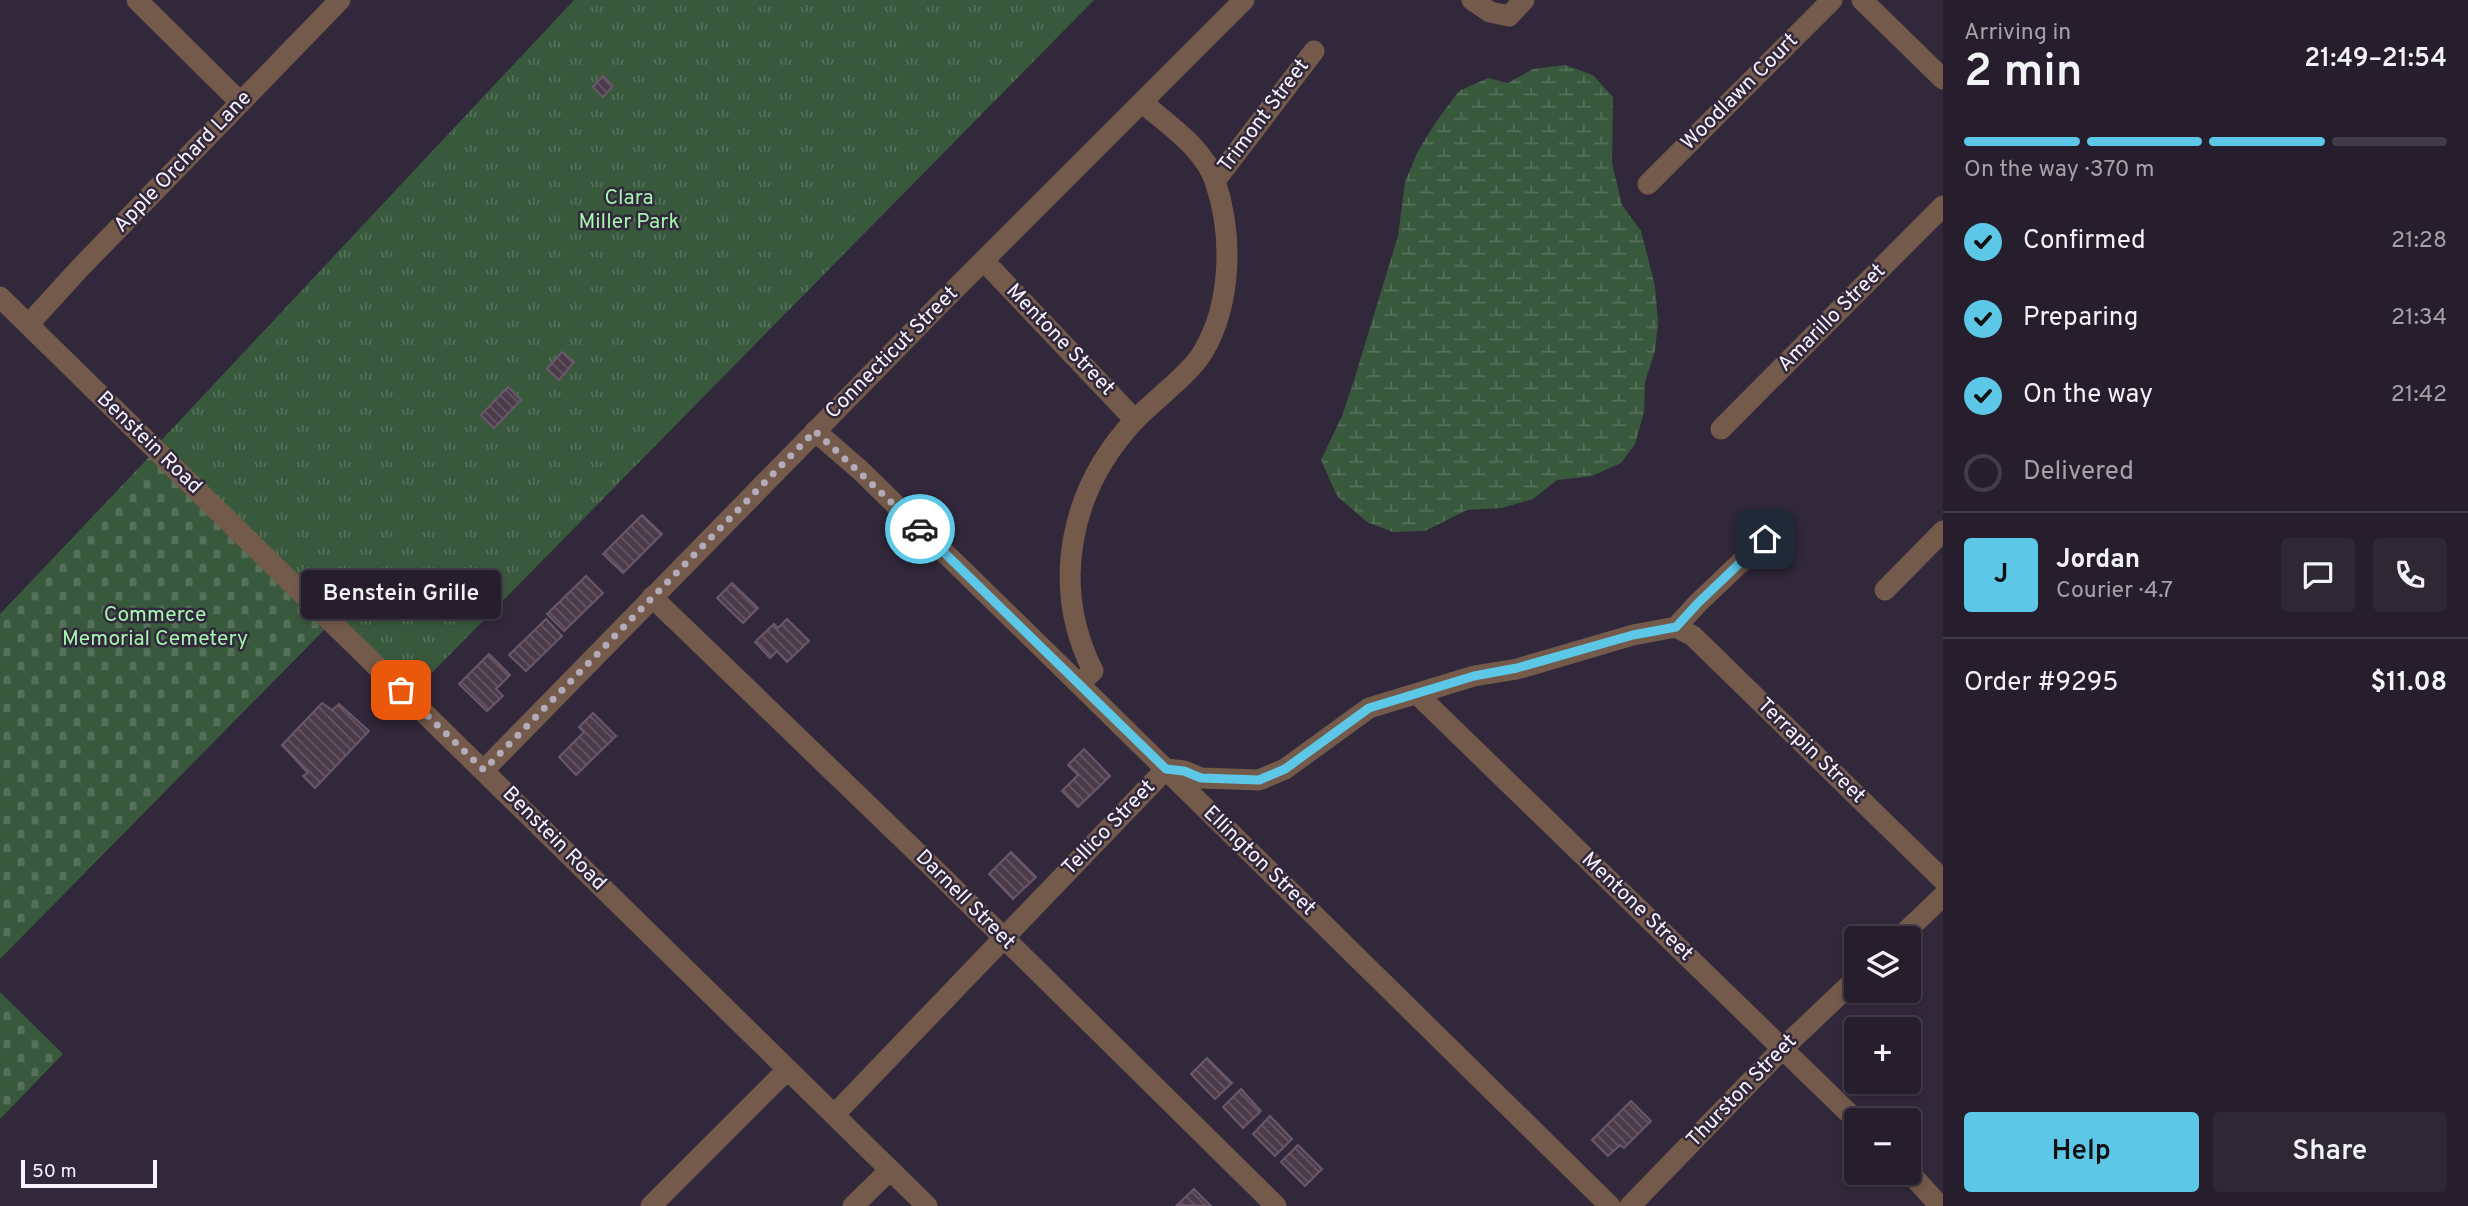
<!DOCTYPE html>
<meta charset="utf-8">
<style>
:root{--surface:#261e2c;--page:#2e2734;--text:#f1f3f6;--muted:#a4a2a9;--line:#423c48;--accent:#5dc7e8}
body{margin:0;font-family:Overpass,sans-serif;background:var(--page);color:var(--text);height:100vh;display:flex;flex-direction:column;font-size:26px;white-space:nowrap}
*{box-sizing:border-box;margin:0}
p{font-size:23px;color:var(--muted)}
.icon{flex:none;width:38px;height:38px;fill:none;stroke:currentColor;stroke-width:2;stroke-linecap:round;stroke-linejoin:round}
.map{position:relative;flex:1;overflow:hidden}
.panel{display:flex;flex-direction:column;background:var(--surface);width:525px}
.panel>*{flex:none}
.tools{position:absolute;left:1844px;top:926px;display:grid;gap:14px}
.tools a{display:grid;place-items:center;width:77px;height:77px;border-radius:7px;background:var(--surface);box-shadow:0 4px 10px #0003,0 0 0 2px var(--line);font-size:35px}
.scale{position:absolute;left:21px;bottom:18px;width:136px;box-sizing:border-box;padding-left:7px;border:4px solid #f8f2ff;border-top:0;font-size:19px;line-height:24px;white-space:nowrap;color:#f8f2ff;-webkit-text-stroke:5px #32283b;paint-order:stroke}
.pin{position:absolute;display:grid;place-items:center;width:60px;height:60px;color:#fff;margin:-30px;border-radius:14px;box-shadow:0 4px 10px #0006}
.courier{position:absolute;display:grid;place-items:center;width:70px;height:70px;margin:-35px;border:5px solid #5dc7e8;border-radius:50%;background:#fff;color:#222;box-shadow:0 2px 9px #0007}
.bubble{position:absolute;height:49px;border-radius:7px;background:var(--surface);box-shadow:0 4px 10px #0003,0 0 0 2px var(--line);font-size:23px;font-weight:600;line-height:49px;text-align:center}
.headline em{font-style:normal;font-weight:600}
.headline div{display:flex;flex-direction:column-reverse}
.headline{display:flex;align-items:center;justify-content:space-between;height:119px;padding:0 21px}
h1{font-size:46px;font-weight:600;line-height:52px}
.bar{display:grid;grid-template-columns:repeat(4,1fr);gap:10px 7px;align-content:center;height:84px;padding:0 21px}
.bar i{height:9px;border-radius:5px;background:var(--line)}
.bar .on{background:var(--accent)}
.bar p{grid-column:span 4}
.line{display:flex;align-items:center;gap:18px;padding:0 21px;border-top:2px solid var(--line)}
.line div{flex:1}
.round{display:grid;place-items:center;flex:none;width:74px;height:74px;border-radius:7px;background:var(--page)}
ol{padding:0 21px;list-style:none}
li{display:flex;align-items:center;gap:21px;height:77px}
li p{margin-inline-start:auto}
li .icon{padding:7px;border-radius:50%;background:var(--accent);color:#111;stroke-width:4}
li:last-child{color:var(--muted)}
li i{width:38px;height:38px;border:4px solid var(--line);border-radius:50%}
.action{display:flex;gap:14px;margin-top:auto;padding:14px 21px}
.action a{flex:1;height:80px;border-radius:7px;background:var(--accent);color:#111;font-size:28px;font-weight:600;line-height:80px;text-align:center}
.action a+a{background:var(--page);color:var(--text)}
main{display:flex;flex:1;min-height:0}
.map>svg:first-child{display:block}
.wetland{fill:url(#wetland-marsh)}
.cemetery{fill:url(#cemetery-stones)}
.park{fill:url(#park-tufts)}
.building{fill:url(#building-back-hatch);stroke:#6a586a;stroke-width:2}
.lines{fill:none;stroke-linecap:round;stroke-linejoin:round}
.minor{stroke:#745a4a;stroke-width:21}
.done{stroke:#b3abba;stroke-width:7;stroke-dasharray:0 12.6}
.route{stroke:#5dc7e8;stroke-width:9}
.labels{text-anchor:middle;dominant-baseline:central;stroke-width:5;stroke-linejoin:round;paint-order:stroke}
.street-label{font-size:21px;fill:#f8f2ff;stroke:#32283b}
.park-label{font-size:21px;fill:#a5f5af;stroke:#32283b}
</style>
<main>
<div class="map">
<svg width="1943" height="1206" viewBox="0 0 1943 1206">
<defs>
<pattern id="wetland-marsh" width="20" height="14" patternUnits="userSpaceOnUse" patternTransform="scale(1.75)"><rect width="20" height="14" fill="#39593d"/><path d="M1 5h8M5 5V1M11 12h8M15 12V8" fill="none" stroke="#56715a"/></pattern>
<pattern id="cemetery-stones" width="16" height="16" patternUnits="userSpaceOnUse" patternTransform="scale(1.75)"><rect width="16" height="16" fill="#39593d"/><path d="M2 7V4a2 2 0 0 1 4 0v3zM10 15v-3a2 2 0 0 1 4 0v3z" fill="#56715a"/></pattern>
<pattern id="park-tufts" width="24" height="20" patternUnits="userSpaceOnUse" patternTransform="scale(1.75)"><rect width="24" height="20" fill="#39593d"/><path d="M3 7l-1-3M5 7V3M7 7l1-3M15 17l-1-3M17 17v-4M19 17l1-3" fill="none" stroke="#56715a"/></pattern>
<pattern id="building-back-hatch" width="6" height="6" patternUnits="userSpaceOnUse" patternTransform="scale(1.75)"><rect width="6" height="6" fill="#4b3a4a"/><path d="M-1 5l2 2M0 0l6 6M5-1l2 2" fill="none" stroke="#665765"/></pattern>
</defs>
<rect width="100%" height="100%" fill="#32283b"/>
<path class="wetland" d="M 1565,65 L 1593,75 L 1613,97 L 1612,163 L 1622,205 L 1641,231 L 1655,286 L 1658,322 L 1655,351 L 1645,382 L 1644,412 L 1635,444 L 1621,463 L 1592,476 L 1557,480 L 1533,499 L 1502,508 L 1467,510 L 1425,531 L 1393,532 L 1367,522 L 1337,496 L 1321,460 L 1342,416 L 1355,377 L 1398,236 L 1405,182 L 1418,151 L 1436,122 L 1459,91 L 1488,78 L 1508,83 L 1533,69 Z"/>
<path class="cemetery" d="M 154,452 L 329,625 L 0,959 L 0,614 Z
M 0,992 L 63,1054 L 0,1119 Z"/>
<path class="park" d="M 574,0 L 1094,0 L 411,694 L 155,447 Z"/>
<path class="building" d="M 603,76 L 613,86 L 603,97 L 593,87 Z
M 562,352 L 574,362 L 559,380 L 547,369 Z
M 508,387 L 521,400 L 494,428 L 481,415 Z
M 642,515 L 662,534 L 623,573 L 603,554 Z
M 586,576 L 603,593 L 564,631 L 547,614 Z
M 732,583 L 758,608 L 743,623 L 717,598 Z
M 546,619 L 562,636 L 526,671 L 509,655 Z
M 787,619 L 809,641 L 787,662 L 777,651 L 770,658 L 755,642 L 774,624 L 778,628 Z
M 489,654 L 510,675 L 496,689 L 503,696 L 487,711 L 459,684 Z
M 322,703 L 332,710 L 339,704 L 369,731 L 315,788 L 303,776 L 308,773 L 282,745 Z
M 593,713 L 616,736 L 576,775 L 559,757 L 584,732 L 579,727 Z
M 1084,749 L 1110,776 L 1078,807 L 1062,791 L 1078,775 L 1068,765 Z
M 1011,852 L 1036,877 L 1013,899 L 989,874 Z
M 1207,1058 L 1232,1083 L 1215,1099 L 1191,1074 Z
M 1241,1089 L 1261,1111 L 1243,1128 L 1223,1107 Z
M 1631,1101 L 1651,1121 L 1624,1148 L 1620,1145 L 1608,1156 L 1592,1140 Z
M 1270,1116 L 1292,1139 L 1275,1156 L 1253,1134 Z
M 1298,1145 L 1322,1169 L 1305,1186 L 1281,1162 Z
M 1194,1189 L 1211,1206 L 1177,1205 Z"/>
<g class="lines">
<path class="minor" d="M 137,0 L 240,102
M 1472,0 L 1490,12 L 1509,16 L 1524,0
M 1862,0 L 1943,79
M 1143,103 C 1168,125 1204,148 1215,181
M 1648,184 L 1832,0
M 984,261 L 1135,420
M 0,297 L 927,1206
M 28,325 L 79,269 L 340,0
M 1721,429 L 1943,206
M 815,431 L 860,470 L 1079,684 L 1610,1206
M 1885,590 L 1943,531
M 652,597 L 929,864 L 1276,1206
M 1676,627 L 1693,636 L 1943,880
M 1079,684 L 1093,671 C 1050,585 1070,489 1135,420 C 1154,400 1190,374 1203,352 C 1232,303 1233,234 1215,181 L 1314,51
M 1417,694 L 1857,1121
M 484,770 L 941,303 L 1244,0
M 1899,938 L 1943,896
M 834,1115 L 1166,769 L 1184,771 L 1201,778 L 1259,780 L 1285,769 L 1369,708 L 1474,676 L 1517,669 L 1633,635 L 1676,627 L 1698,603 L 1782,523
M 1909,1172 L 1940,1206
M 651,1206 L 787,1070
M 853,1206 L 890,1170
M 1630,1206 L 1783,1048 L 1857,978"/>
</g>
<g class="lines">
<path class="done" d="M 401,690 L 484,770 L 815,431 L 920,529"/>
<path class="route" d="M 920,529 L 1166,769 L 1184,771 L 1201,778 L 1259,780 L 1285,769 L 1369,708 L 1474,676 L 1517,668 L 1633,635 L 1676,627 L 1698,603 L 1765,539"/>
</g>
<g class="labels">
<g class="street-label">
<text transform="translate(1740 92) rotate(-45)">Woodlawn Court</text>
<text transform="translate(1264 116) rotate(-53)">Trimont Street</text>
<text transform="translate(183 162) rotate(-46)">Apple Orchard Lane</text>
<text transform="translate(1832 318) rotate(-45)">Amarillo Street</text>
<text transform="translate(1060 340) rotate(46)">Mentone Street</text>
<text transform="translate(892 353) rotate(-45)">Connecticut Street</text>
<text transform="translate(149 443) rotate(44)">Benstein Road</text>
<text transform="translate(1811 751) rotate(44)">Terrapin Street</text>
<text transform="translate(1109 828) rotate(-46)">Tellico Street</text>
<text transform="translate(554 839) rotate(45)">Benstein Road</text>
<text transform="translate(1259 861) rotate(44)">Ellington Street</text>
<text transform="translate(965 900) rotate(45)">Darnell Street</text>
<text transform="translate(1637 907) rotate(44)">Mentone Street</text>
<text transform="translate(1742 1091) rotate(-46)">Thurston Street</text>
</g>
<g class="park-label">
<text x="629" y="198">Clara<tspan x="629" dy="24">Miller Park</tspan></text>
<text x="155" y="615">Commerce<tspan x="155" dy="24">Memorial Cemetery</tspan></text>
</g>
</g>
</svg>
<div class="tools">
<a><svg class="icon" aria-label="layers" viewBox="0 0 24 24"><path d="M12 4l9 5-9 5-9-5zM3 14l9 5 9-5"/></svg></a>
<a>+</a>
<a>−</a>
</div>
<div class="scale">50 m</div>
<div class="pin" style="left:401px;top:690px;background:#ea580c"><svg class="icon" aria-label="bag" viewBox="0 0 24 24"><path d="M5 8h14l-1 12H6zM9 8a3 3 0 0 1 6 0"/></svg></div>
<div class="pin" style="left:1765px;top:539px;background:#1f2937"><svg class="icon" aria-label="home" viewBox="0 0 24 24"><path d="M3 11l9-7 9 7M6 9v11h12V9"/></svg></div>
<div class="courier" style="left:920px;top:529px"><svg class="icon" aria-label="car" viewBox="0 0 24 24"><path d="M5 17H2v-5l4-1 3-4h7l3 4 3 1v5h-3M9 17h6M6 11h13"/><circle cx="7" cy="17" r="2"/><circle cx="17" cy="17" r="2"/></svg></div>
<div class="bubble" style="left:301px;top:570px;width:200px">Benstein Grille</div>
</div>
<section class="panel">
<div class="headline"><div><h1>2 min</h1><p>Arriving in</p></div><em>21:49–21:54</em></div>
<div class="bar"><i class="on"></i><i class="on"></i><i class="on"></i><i></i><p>On the way · 370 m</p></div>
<ol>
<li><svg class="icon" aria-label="check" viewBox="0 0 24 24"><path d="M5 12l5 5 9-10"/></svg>Confirmed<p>21:28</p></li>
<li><svg class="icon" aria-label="check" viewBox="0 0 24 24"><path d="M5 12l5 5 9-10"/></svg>Preparing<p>21:34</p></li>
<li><svg class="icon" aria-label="check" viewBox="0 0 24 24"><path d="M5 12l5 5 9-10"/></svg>On the way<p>21:42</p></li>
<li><i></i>Delivered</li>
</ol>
<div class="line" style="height:126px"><b class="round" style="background:var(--accent);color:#111">J</b><div><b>Jordan</b><p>Courier · 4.7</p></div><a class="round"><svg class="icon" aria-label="chat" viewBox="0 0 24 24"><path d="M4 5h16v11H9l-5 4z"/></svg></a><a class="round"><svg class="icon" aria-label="phone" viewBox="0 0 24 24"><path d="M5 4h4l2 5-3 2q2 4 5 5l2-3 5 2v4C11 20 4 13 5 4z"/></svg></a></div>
<div class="line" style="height:91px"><div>Order #9295</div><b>$11.08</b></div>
<div class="action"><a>Help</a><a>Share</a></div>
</section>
</main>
